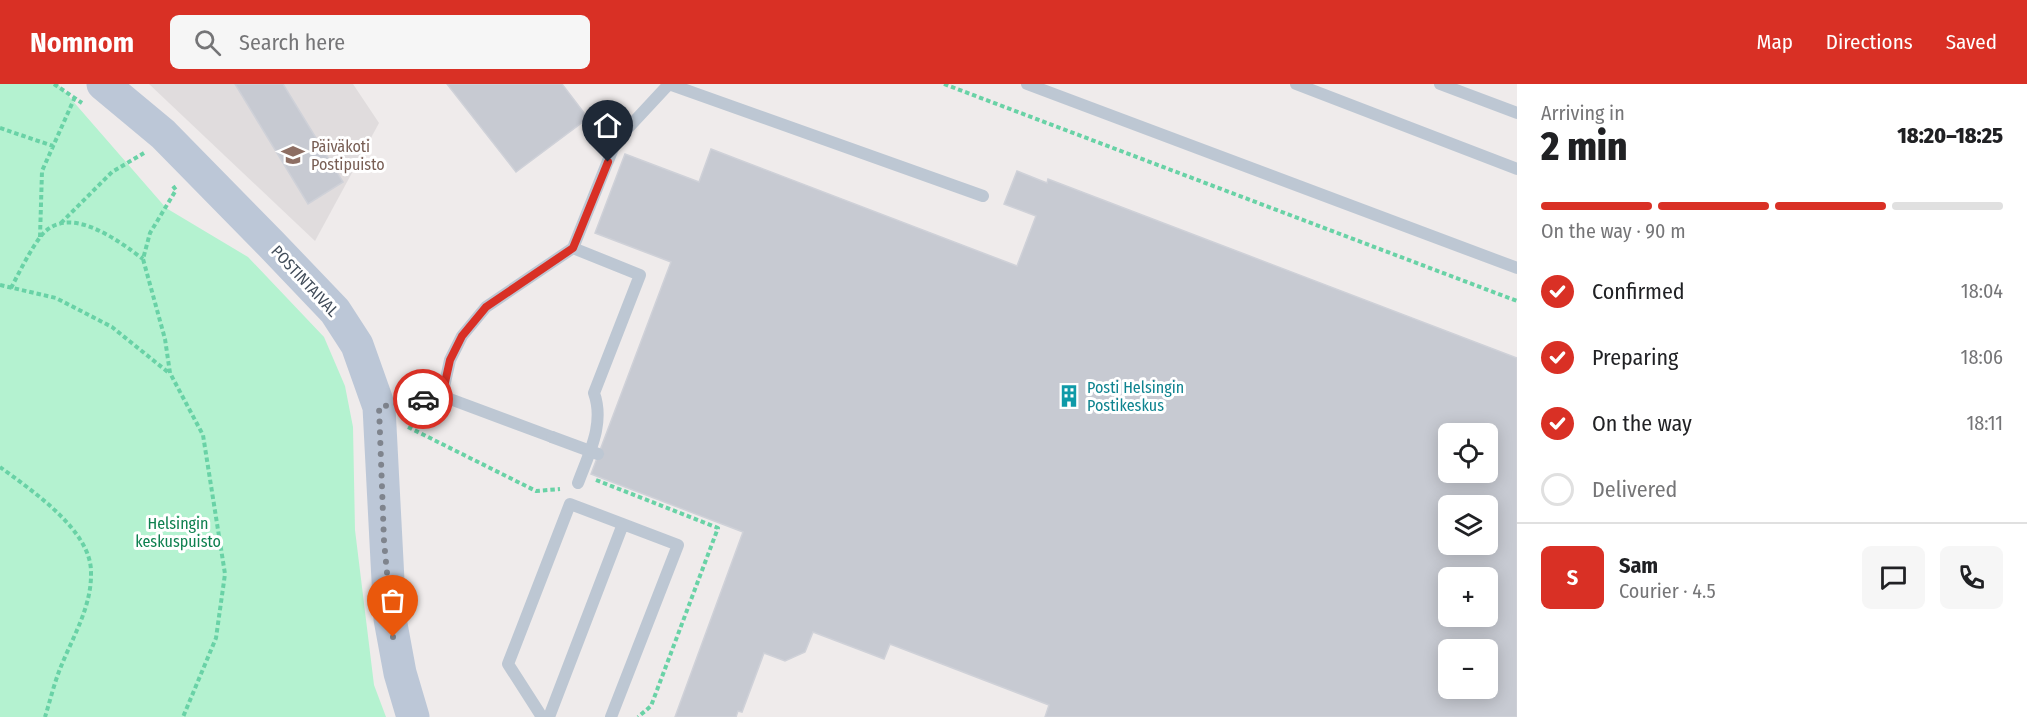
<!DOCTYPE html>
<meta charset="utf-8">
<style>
:root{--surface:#fff;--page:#f6f6f6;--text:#202124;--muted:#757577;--line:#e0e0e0;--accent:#d93025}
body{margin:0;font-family:"Fira Sans Condensed",sans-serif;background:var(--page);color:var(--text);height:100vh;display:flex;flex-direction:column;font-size:22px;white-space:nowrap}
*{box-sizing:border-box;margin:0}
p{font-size:20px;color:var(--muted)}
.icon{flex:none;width:33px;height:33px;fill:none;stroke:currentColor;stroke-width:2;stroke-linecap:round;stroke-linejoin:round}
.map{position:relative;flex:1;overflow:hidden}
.details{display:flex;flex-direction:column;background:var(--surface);width:510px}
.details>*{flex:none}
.tools{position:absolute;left:1438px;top:339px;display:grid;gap:12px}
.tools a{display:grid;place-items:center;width:60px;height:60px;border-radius:9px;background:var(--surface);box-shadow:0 3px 15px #0003;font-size:30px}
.pin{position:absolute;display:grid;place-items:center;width:51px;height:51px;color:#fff;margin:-62px -26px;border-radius:50% 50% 50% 0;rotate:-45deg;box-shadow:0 0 6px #0007}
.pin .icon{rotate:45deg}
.courier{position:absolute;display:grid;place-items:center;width:60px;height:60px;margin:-30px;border:4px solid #d93025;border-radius:50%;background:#fff;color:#222;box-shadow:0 2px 8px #0007}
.summary em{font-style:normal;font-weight:800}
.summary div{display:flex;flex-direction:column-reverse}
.summary{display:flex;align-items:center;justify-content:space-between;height:102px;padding:0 24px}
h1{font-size:39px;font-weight:800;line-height:45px}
.bar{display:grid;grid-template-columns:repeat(4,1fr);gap:9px 6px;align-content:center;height:72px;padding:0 24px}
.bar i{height:8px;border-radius:4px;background:var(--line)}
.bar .active{background:var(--accent)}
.bar p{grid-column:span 4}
.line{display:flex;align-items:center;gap:15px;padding:0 24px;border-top:2px solid var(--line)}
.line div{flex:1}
.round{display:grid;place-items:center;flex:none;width:63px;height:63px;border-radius:9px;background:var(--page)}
ol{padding:0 24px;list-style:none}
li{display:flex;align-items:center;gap:18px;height:66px}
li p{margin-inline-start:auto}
li .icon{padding:6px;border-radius:50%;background:var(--accent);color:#fff;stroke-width:4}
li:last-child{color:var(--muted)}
li i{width:33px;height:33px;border:3px solid var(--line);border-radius:50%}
header{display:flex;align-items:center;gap:36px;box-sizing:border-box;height:84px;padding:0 30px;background:var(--accent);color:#fff}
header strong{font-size:28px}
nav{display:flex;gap:33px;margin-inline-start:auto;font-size:21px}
.search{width:420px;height:54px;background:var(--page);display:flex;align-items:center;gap:15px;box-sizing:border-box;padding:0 21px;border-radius:9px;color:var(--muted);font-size:22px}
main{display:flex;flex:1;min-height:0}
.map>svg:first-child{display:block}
.education{fill:#e0dcdd}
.green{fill:#b4f2d0}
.building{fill:#c7cad2;stroke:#cfd1d8;stroke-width:1.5;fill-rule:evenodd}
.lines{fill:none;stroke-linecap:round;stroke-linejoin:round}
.path{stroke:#69d2a6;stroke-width:4;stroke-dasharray:4.5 3;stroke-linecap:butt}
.lane{stroke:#bdc7d3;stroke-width:12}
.secondary{stroke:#bcc7d7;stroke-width:33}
.lane-bridge{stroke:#bdc7d3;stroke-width:12}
.done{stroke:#7f848d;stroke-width:6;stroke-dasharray:0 10.8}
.route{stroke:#d93025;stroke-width:8}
.labels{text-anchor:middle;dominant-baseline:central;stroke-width:6;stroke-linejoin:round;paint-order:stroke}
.education-label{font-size:16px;fill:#785e54;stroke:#fff;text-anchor:start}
.street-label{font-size:16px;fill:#424d5a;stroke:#fff}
.culture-label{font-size:16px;fill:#0d838f;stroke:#fff;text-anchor:start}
.park-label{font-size:16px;fill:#0e804f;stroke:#fff}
</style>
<header>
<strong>Nomnom</strong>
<div class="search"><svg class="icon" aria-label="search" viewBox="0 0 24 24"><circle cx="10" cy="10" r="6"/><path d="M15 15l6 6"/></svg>Search here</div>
<nav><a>Map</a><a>Directions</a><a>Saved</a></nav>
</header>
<main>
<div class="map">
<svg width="1517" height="633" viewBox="0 0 1517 633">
<rect width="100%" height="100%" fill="#efebeb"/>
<path class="education" d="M 149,0 L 353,0 L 379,39 L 315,157 Z"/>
<path class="green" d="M 0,0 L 58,0 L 166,124 L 248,173 L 324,253 L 345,302 L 353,343 L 355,446 L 374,601 L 386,633 L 0,633 Z"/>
<path class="building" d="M 235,0 L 283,0 L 343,98 L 308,120 Z
M 447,0 L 562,0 L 588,34 L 516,88 Z
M 711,65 L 1017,182 L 1036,132 L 1004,120 L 1017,87 L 1047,99 L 1048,95 L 1517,274 L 1517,633 L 1045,633 L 1049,621 L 890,560 L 884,575 L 813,548 L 805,568 L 785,577 L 764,569 L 742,628 L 738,627 L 736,633 L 675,633 L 743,448 L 591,390 L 671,178 L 595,149 L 625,70 L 699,98 ZM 1449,350 L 1488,350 L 1488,388 L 1449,388 ZM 1449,422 L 1488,422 L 1488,460 L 1449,460 ZM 1449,494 L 1488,494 L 1488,532 L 1449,532 ZM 1449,566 L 1488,566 L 1488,604 L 1449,604 Z"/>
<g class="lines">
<path class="path" d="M 54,0 L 82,19
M 944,0 L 1517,217
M 0,44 L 53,62
M 173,102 L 176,106 L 150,149 L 143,175 L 165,255 L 170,289 L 203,351 L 225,490 L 216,554 L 183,633
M 61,139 L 112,88 L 144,69
M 40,153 L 42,87 L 75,13
M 0,201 L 56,214 L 112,243 L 169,289
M 11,204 C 20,187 29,168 41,152 C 68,118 119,157 143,175
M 408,343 L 536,407 L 560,405
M 0,383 C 31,406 91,446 91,488 C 92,523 72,554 60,585 C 54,600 50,617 45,633
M 596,396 L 718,444 L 651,622 L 638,633"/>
<path class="lane" d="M 1027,0 L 1517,184
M 1296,0 L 1517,85
M 1440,0 L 1517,29
M 573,164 L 640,191 L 594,309 C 605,340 589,369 578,399
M 442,312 L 450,276 L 462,252 L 486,223 L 573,164 L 616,57 L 669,0 L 983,112
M 380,323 L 442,312 L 552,353
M 542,633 L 508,580 L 570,420 L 678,461 L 611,633
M 549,633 L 623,440"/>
<path class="secondary" d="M 103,0 L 163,50 L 271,160 L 335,227 L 357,261 L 379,323 L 390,535 L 400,589 L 413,633"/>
<path class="lane-bridge" d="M 552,353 L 598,370"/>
</g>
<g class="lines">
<path class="done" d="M 393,553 L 384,457 L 379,323 L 423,315"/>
<path class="route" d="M 423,315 L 442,312 L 450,276 L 462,252 L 486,223 L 573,164 L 608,78"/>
</g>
<defs>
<g id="school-bare" transform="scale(1.8)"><path d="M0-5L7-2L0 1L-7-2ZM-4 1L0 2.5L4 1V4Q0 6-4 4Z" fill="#8d6e63" stroke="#fff" stroke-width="2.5" paint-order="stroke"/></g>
<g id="building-bare" transform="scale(1.8)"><path d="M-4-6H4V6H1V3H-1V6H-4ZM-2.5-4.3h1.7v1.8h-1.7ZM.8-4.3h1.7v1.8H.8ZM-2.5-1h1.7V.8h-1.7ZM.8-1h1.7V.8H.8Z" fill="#0f9aa8" stroke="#fff" stroke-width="2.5" paint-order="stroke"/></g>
</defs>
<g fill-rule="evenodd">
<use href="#school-bare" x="293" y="71"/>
<use href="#building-bare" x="1069" y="312"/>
</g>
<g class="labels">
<g class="education-label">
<text x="311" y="62">Päiväkoti<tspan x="311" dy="18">Postipuisto</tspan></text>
</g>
<g class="street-label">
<text transform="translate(305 197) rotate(47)">POSTINTAIVAL</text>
</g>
<g class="culture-label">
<text x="1087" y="303">Posti Helsingin<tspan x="1087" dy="18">Postikeskus</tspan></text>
</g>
<g class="park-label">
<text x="178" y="439">Helsingin<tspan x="178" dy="18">keskuspuisto</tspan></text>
</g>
</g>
</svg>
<div class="tools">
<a><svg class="icon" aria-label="locate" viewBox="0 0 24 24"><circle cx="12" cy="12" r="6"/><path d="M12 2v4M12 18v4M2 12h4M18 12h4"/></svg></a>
<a><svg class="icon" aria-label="layers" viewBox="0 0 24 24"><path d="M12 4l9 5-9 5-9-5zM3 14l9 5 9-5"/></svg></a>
<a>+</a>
<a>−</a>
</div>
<div class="pin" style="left:393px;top:553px;background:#ea580c"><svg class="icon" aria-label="bag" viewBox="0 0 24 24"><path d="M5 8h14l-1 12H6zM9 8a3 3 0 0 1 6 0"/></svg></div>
<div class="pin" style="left:608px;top:78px;background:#1f2937"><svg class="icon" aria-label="home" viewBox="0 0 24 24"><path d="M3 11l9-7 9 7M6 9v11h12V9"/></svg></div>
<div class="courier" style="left:423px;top:315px"><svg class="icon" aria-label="car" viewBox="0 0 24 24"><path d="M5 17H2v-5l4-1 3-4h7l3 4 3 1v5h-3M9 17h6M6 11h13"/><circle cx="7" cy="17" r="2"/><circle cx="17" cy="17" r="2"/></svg></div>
</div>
<section class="details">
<div class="summary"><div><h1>2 min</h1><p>Arriving in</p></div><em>18:20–18:25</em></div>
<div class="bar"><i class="active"></i><i class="active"></i><i class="active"></i><i></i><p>On the way · 90 m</p></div>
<ol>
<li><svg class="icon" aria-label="check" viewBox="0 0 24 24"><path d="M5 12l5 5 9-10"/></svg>Confirmed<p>18:04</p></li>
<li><svg class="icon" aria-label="check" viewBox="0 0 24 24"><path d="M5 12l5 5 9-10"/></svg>Preparing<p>18:06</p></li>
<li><svg class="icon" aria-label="check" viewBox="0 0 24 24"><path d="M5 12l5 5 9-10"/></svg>On the way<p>18:11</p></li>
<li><i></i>Delivered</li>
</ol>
<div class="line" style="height:108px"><b class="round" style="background:var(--accent);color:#fff">S</b><div><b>Sam</b><p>Courier · 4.5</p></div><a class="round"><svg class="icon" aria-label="chat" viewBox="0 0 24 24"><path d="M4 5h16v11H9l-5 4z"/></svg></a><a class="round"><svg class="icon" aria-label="phone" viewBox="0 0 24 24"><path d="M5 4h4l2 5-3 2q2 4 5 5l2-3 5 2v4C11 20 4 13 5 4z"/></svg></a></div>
</section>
</main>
